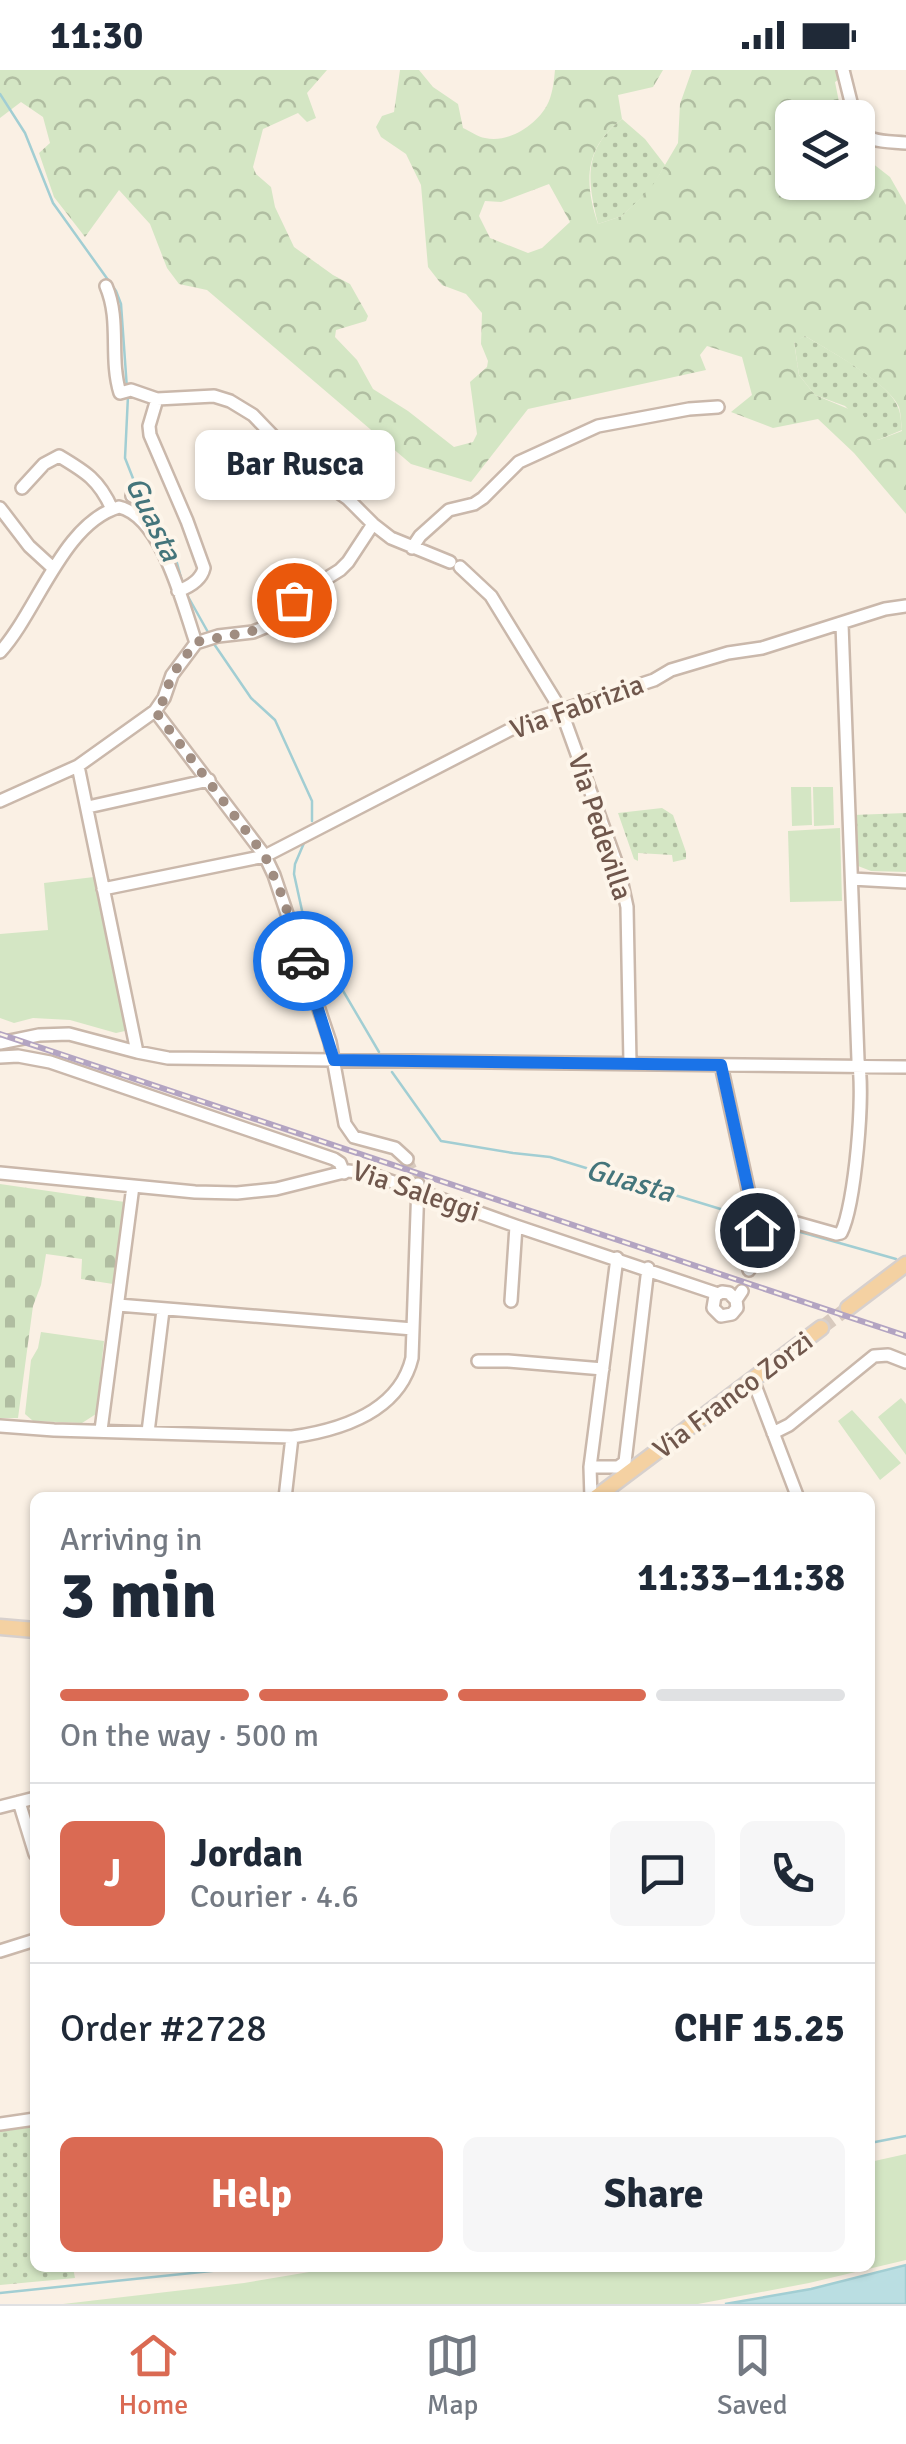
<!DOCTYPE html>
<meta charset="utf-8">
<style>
:root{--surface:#fff;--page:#f6f6f7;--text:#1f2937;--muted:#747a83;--line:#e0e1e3;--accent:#da6a53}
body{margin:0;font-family:Signika,sans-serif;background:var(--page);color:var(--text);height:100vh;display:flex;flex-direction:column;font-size:38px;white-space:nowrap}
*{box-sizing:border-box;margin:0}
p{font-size:32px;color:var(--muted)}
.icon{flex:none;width:55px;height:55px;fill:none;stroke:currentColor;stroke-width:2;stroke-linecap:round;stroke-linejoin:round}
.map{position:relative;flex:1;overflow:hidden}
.drawer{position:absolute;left:30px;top:1422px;width:845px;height:780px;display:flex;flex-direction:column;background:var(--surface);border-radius:15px;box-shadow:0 2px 8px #0004}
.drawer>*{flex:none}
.fabs{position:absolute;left:775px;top:30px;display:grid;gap:20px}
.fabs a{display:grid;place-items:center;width:100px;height:100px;border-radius:15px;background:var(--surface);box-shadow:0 2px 8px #0004;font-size:50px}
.pin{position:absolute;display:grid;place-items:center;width:85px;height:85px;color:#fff;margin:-42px;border:5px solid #fff;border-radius:50%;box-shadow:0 2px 10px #0007}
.courier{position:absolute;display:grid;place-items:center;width:100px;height:100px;margin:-50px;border:8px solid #1a73e8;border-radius:50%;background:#fff;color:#222;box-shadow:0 2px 12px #0007}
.bubble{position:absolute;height:70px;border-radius:15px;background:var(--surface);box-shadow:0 2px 8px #0004;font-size:32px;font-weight:800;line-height:70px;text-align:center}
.head em{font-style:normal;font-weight:800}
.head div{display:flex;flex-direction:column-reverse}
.head{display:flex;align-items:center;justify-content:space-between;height:170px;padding:0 30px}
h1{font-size:65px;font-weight:800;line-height:75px}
.bar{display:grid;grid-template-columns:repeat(4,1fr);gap:15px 10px;align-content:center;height:120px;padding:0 30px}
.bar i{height:12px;border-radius:8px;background:var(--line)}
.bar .active{background:var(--accent)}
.bar p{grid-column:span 4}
.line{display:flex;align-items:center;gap:25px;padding:0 30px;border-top:2px solid var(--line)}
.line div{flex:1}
.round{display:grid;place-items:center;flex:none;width:105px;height:105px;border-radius:15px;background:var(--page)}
.primary-button{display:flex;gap:20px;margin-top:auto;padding:20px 30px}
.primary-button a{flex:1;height:115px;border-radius:15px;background:var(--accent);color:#fff;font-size:40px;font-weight:800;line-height:115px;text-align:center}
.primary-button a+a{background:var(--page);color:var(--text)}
.status{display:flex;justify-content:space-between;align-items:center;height:70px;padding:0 50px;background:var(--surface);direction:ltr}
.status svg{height:28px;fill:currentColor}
.menu{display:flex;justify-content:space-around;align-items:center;height:140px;border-top:2px solid var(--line);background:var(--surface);font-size:28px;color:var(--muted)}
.menu a{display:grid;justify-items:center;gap:5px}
.menu .active{color:var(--accent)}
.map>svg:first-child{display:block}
.grass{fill:url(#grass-dots)}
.forest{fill:url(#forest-crowns);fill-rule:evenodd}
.cemetery{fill:url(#cemetery-stones)}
.green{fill:#d4e6c4}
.water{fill:#badee2;stroke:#a2ced3;stroke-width:2.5}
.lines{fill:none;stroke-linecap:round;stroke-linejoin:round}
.stream{stroke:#a2ced3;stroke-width:2.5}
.minor-tunnel{stroke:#d8cabe;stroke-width:11;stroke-dasharray:11 5.5;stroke-linecap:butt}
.major-tunnel{stroke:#d8cabe;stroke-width:14;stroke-dasharray:14 7;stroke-linecap:butt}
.minor-casing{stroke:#cab8ab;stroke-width:16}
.major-casing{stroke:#d7d0cd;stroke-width:19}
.minor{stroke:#fff;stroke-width:11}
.major{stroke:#f4d1a2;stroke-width:14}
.rail-casing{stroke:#b3a4c2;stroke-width:6}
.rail{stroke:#fdf5ea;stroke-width:2.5;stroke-dasharray:8;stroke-linecap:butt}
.done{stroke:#a08d81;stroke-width:10;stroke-dasharray:0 18}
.route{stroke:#1a73e8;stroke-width:12}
.labels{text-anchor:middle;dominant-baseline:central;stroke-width:8;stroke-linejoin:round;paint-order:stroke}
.street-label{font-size:28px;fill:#70574c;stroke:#fdf5ea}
.water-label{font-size:30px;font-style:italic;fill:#44757b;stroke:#fdf5ea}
</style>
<div class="status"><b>11:30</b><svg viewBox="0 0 49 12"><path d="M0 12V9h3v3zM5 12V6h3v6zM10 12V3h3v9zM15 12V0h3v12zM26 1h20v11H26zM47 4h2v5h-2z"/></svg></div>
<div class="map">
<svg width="906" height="2234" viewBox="0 0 906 2234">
<defs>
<pattern id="grass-dots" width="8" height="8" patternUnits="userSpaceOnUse" patternTransform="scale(2.5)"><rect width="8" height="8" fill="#d4e6c4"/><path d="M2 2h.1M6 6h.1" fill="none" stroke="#b0bda1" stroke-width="1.8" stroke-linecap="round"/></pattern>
<pattern id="forest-crowns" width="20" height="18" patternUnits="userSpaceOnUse" patternTransform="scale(2.5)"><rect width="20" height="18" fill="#d4e6c4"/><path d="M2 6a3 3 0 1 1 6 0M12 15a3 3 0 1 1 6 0" fill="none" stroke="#b0bda1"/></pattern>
<pattern id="cemetery-stones" width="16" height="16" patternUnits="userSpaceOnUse" patternTransform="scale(2.5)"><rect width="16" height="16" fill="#d4e6c4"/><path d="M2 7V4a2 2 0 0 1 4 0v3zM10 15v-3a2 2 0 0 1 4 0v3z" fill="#b0bda1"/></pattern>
</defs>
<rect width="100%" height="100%" fill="#faf0e4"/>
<path class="grass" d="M 622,49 L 645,69 L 665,95 L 652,118 L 622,146 L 598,154 C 587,110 583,79 622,49 Z
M 805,266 C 828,280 889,312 898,337 C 901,344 901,353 902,360 L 878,370 L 845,336 L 815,325 L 799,305 L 794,271 Z
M 662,738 L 673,745 L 686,782 L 686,789 L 673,792 L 672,785 L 638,783 L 638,791 L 634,789 L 618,743 Z
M 906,743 L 906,802 L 871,801 L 858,796 L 853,745 Z
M 35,2054 L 35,2198 L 73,2198 L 75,2208 L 0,2215 L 0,2060 Z"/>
<path class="forest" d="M 0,0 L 327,0 L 307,23 L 316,48 L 307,52 L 298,43 L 263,59 L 253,97 L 256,104 L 271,117 L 275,137 L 294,177 L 333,205 L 350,214 L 368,246 L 366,251 L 336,260 L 335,267 L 357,290 L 373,319 L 408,341 L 454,377 L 473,372 L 477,364 L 470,312 L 487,297 L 488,291 L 481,274 L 482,243 L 466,224 L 442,215 L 428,197 L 421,115 L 406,84 L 381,67 L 376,57 L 382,46 L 394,42 L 400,0 L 419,0 L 433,17 L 458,34 L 463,58 C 470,61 478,67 485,68 C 509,74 540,53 549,31 C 553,21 554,10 555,0 L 663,0 L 653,17 L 618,25 L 622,49 C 584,78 584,112 598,154 L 622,146 L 651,118 L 665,95 L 678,73 L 680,34 L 692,0 L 852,0 L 835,12 L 842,47 L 792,48 L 792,112 L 858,112 L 858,82 L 890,107 L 906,135 L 906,444 L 854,383 L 818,349 L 773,358 L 731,342 L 752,325 L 742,287 L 707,276 L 700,285 L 706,300 L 528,339 L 471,412 L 411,394 L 207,220 L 179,214 L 167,198 L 150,154 L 119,120 L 85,167 L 54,127 L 39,83 L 50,73 L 43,47 L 21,32 L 0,48 ZM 549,114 L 570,152 L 542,178 L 528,183 L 490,168 L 479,146 L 485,131 L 501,132 ZM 805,266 C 828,280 889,313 899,337 C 901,344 901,353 902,361 L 878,370 L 863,345 L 815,325 L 799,305 L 794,272 Z"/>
<path class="cemetery" d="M 0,1114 L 125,1132 L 113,1214 L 81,1209 L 82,1189 L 46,1184 L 41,1215 L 33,1236 L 18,1348 L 0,1348 Z"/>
<path class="green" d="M 791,717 L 811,717 L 812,755 L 792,756 Z
M 813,717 L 833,717 L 834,755 L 814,756 Z
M 840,758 L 842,831 L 790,832 L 788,761 Z
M 94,807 L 99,818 L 128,953 L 125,961 L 116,963 L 70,950 L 33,948 L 14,953 L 0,948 L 0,864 L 48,860 L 44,813 Z
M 41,1262 L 104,1271 L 96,1344 L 82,1353 L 33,1351 L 25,1344 L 31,1290 L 38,1278 Z
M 901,1328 L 906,1334 L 906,1385 L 878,1347 Z
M 852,1340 L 901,1393 L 880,1410 L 838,1351 Z
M 906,2084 L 906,2190 L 809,2213 L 698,2234 L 63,2234 L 244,2213 L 333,2198 L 870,2198 L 870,2092 Z"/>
<path class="water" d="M 906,2195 L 906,2234 L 725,2234 L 811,2219 Z"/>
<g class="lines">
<path class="stream" d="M 0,24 L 25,63 L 53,133 L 116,221 L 121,234 L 127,319
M 128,326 L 125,388 L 136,416
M 140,423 L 177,493 L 183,515
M 186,523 L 209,564
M 212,571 L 251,628 L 275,650 L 312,731 L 312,751
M 304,773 L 295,794 L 294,804 L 308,868 L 332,902 L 379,982
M 392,1002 L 441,1071 L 513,1083 L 550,1087 L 750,1148
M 758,1150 L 896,1189
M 870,2073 L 906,2066
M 0,2223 L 240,2198"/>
<path class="minor-tunnel" d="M 407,1089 L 418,1113"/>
<path class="major-tunnel" d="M 821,1258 L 848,1238"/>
<g class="minor-casing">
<path id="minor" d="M 843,0 L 855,48
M 858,56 C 866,74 888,71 906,73
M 106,216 C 121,251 109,287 120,323 L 131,320 L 157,329 L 214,326 L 230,331 L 253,345 L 306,400 L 348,429 L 373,454 L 391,468 L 450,492
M 157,329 L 149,356 L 150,365 L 187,451 L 204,498 C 201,511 189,517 178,521
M 22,418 L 44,394 L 59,386 C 86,402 99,410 112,439
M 132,426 L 133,422 L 142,417
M 0,438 L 29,476 L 53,498
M 412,478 L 420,466 L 449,440 L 474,434 L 483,428 L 519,392 L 598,356 L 689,339 L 718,337
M 460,497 L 491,526 L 561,640 L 619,800 L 627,837 L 630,993
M 196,573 L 218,566 L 253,562 L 270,555 L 300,525 L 340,500 L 348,492 L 373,454
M 0,582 C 37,542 63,453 119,437 C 162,447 183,535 196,573
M 155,641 L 265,786 L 274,805 L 330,972 L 345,1054 L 354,1067 L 395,1078 L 407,1089
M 78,696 L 137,982
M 0,731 L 78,696 L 155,641 L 164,628 L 172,605 L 196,573
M 88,737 L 209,710
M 852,809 L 906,812
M 103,819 L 265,786 L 525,652 L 654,610 L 671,600 L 728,583 L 762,578 L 885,539 L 906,536
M 0,973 L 39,965 L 69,964 L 137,982 L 168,988 L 906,997
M 0,987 L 18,986 L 50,992 L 334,1089 L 340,1093 L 344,1103
M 721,995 L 757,1160 L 749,1200
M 0,1103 L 195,1122 L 237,1123 L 276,1119 L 348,1101 L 368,1103 L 516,1156 L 718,1224
M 751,1140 L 836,1164 L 841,1163 C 855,1136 865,1021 858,990 L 842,554
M 736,1230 L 729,1223 L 722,1222 L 715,1226 L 713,1238 L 721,1246 L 732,1244 L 737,1238 L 736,1230 L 742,1221
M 511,1231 L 516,1156
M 118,1235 L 413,1259
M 478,1291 L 508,1291 L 603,1299
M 753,1310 L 798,1428
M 0,1356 L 54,1360 L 292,1367 C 341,1360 399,1342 412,1288 L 418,1114
M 101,1360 L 133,1116
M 148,1362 L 163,1240
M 773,1363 L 789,1355 L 874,1286 L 888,1285 L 906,1292
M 590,1397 L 618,1397 L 625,1392 L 648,1198
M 285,1428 L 292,1367
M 591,1428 L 590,1397 L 617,1188
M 19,1732 L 35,1784
M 0,1737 L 35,1728
M 0,1881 L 35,1870
M 0,2054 L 35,2049"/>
</g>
<g class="major-casing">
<path id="major" d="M 848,1238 L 906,1194
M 595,1428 L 821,1258
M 0,1557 L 35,1560"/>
</g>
<use href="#minor" class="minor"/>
<use href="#major" class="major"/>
<g class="rail-casing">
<path id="rail" d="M 0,964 L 906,1266"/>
</g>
<use href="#rail" class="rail"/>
</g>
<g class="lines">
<path class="done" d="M 294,530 L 277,551 L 263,559 L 196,572 L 172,605 L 162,633 L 155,641 L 265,786 L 283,828 L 303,891"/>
<path class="route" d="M 303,891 L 334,990 L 721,995 L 757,1160"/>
</g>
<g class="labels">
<g class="street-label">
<text transform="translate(577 637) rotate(-20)">Via Fabrizia</text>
<text transform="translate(600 757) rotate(72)">Via Pedevilla</text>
<text transform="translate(416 1121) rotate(19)">Via Saleggi</text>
<text transform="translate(733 1325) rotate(-37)">Via Franco Zorzi</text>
</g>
<g class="water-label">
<text transform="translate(153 449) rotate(64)">Guasta</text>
<text transform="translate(630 1111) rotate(16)">Guasta</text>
</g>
</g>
</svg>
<div class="fabs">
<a><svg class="icon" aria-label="layers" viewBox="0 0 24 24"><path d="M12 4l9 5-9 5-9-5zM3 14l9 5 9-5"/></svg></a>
</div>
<div class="pin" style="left:294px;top:530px;background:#ea580c"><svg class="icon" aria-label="bag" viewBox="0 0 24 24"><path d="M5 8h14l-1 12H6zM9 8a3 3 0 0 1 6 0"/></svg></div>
<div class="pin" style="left:757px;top:1160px;background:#1f2937"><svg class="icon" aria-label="home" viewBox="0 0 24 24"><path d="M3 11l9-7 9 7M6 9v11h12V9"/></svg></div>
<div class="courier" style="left:303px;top:891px"><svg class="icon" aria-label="car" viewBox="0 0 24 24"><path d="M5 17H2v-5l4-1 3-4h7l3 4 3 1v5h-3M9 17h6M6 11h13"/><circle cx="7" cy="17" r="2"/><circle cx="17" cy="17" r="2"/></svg></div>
<div class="bubble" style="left:195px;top:360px;width:200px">Bar Rusca</div>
<section class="drawer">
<div class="head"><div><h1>3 min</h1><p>Arriving in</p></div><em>11:33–11:38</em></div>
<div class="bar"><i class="active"></i><i class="active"></i><i class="active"></i><i></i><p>On the way · 500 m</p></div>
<div class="line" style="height:180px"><b class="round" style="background:var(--accent);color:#fff">J</b><div><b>Jordan</b><p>Courier · 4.6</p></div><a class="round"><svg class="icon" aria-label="chat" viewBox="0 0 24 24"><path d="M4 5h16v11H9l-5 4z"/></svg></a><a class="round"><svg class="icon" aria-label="phone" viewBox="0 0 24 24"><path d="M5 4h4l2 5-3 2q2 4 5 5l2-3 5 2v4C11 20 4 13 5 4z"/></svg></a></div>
<div class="line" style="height:130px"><div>Order #2728</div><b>CHF 15.25</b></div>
<div class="primary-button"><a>Help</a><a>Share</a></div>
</section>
</div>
<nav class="menu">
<a class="active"><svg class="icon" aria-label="home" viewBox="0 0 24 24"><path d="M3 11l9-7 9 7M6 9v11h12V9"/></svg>Home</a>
<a><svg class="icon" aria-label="map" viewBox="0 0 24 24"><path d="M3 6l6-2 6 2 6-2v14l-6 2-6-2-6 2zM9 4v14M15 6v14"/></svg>Map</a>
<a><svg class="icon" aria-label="saved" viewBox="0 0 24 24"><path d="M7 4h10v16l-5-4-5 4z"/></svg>Saved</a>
</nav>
